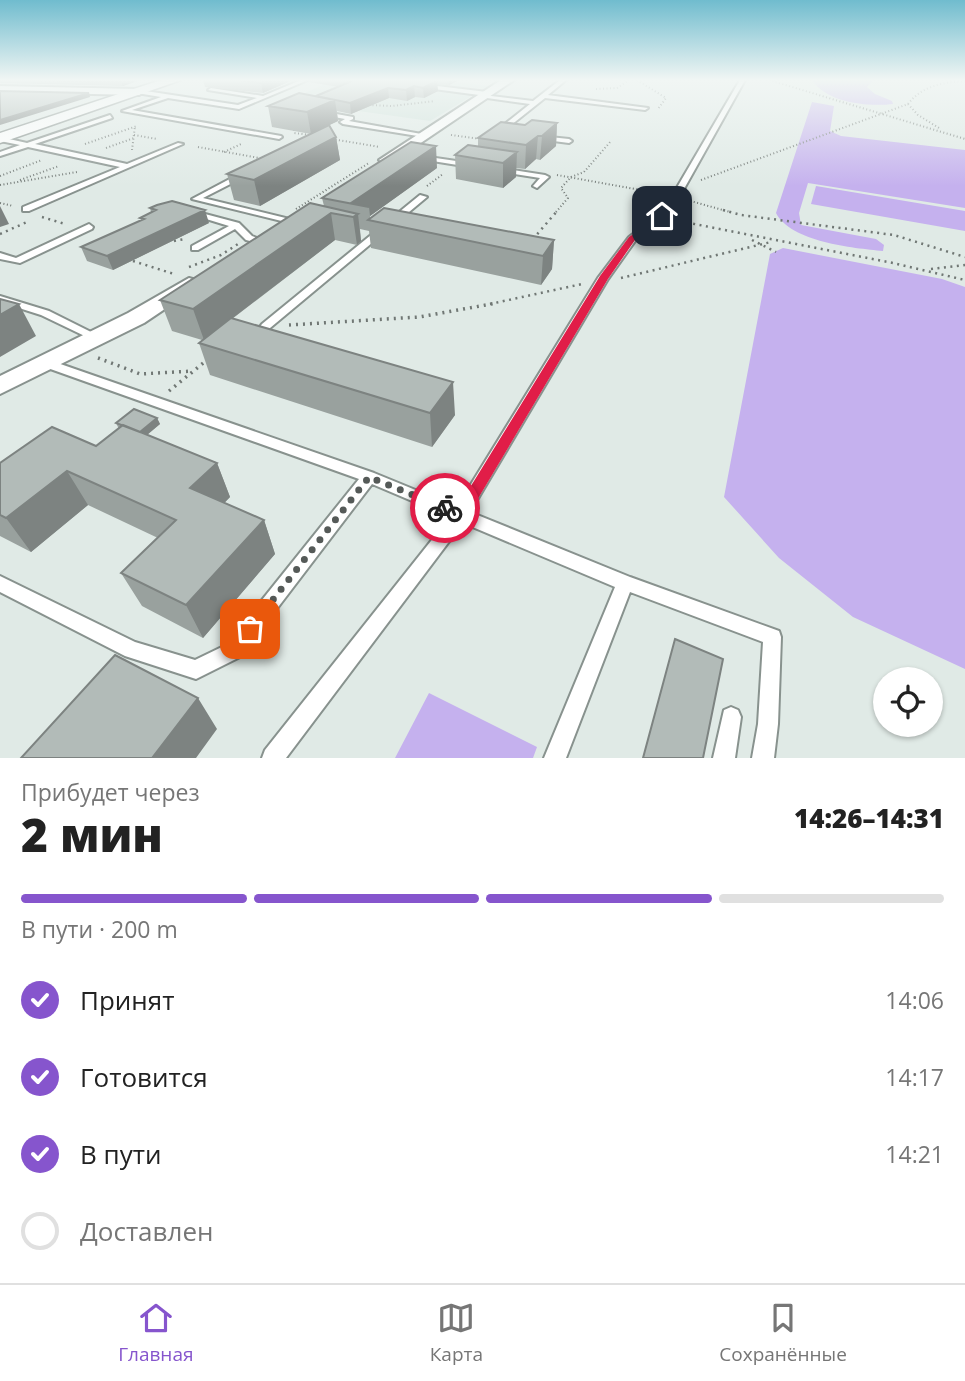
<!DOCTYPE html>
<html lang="ru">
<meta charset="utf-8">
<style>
:root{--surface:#fff;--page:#f2f2f2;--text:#222;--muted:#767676;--line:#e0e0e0;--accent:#8655cd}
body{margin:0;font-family:"Open Sans",sans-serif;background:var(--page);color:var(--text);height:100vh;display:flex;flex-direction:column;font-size:26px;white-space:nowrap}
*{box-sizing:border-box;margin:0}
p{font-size:23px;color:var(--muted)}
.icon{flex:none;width:38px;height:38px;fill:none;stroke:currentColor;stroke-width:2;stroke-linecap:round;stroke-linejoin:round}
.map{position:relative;height:758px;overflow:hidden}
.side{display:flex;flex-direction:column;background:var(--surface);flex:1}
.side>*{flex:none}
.tools{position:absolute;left:873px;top:667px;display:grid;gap:14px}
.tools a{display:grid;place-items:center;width:70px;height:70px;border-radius:50%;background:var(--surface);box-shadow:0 2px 5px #0004;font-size:35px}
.pin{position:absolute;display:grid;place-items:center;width:60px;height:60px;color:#fff;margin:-30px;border-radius:14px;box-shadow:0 4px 10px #0006}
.courier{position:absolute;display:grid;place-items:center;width:70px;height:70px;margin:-35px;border:5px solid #e11d48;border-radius:50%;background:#fff;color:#222;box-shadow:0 2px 9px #0007}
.headline em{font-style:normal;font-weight:800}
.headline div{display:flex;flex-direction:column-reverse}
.headline{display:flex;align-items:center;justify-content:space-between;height:119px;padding:0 21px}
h1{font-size:46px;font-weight:800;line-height:52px}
.bar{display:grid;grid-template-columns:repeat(4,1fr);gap:10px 7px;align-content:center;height:84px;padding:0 21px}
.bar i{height:9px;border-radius:5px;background:var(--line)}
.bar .selected{background:var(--accent)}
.bar p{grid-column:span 4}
ol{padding:0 21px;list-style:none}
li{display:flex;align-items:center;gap:21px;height:77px}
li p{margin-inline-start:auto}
li .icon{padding:7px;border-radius:50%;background:var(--accent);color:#fff;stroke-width:4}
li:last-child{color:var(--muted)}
li i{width:38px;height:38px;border:4px solid var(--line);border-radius:50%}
.tab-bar{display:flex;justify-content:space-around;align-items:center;height:98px;border-top:2px solid var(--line);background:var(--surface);font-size:19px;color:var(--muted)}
.tab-bar a{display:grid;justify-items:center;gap:4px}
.tab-bar .selected{color:var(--accent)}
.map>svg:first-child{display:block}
.built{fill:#cfe1da}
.green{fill:#c5b1ee}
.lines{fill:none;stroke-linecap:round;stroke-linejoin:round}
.service-casing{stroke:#88928e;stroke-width:4}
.minor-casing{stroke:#88928e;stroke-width:4}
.tertiary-casing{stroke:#88928e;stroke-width:3}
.path-far2{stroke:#707774;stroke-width:2;stroke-dasharray:1 2.5;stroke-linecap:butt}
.path-far1{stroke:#707774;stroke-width:2.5;stroke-dasharray:2 4.5;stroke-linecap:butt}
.path{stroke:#707774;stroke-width:3.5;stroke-dasharray:2 5;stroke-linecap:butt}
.service{fill:#fff;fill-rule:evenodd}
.minor{fill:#fff;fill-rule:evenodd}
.tertiary{fill:#fff;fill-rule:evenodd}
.wall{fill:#99a19e}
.shaded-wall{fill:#7d8381}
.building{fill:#b2bbb8;stroke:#7d8381;stroke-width:2}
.route{fill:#e11d48}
.done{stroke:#555a58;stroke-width:7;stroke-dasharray:0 12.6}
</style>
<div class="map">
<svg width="965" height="758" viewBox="0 0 965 758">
<rect width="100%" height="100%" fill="#e0eae6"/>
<path class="built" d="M 334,80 L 443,80 L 488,86 L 430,121 L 287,101 Z"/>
<path class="green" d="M 812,80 L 874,80 L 867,87 L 875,94 L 892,101 L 893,104 C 868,107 827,103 812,80 Z
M 812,102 L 834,106 L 830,131 L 841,136 L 965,150 L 965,208 L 808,183 L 799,213 L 801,225 L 876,239 L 884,245 L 883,251 C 853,248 791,242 776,213 Z
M 816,186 L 965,211 L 965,231 L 811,204 Z
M 783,248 L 942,279 L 965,287 L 965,669 L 853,617 L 779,558 L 724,497 L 770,254 Z
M 429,693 L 537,747 L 533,758 L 395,758 Z"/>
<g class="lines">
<g class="service-casing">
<path id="service" d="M 301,80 L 308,80 L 239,109 L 168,98 L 132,110 L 281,136 L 282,137 L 279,139 L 122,111 L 161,97 L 137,93 L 139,90 L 238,105 L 257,98 L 208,90 L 211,88 L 263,96 Z
M 560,80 L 566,80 L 548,95 L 648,108 L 645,110 L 545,98 L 506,129 L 508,132 L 505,134 L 499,130 L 501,127 L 530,104 L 480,97 L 483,95 L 533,101 Z
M 740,80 L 745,80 L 680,196 L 665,218 L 635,241 L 608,279 L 470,512 L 630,577 L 779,631 L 781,637 L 778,724 L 774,758 L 752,758 L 758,724 L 763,642 L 630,592 L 566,758 L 544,758 L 615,587 L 463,523 L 286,758 L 262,758 L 265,750 L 450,517 L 372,484 L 240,657 L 196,679 L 125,656 L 0,592 L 0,576 L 135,642 L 195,660 L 226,645 L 359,479 L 42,366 L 40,363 L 46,359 L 374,473 L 457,507 L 598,278 L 629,237 L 659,214 L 672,196 Z
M 421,84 L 487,92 L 490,94 L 487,96 L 419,87 Z
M 320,111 L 353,117 L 353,119 L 349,121 L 427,135 L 424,137 L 343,124 L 340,122 L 345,119 L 318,114 Z
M 110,115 L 112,118 L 35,144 L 127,164 L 178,143 L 183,144 L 29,211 L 23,211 L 23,207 L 120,167 L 28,147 L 0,156 L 0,152 L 20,145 L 0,141 L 0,137 L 27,143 Z
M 540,136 L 569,139 L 572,141 L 569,143 L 538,139 L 537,138 Z
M 422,156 L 470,163 L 474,165 L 470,167 L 420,159 L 419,158 Z
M 499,168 L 545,175 L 549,177 L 537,188 L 533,186 L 540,178 L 502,172 L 499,172 Z
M 241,173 L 248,175 L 203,198 L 302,222 L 302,226 L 192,199 Z
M 420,195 L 427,197 L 270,328 L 269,330 L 278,338 L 276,340 C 268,342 262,337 257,331 L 262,324 Z
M 190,210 L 239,223 L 252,236 L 262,240 L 258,243 L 246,240 L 235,229 L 198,250 L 192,250 L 192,246 L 229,226 L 190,214 Z
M 89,224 L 93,227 L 92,229 L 20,263 L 0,259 L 0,253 L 16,258 Z
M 0,296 L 49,311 L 103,338 L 101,340 L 93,340 L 41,315 L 0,302 Z
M 731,707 L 738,710 L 741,717 L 735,758 L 713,758 L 724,710 Z"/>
</g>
<g class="minor-casing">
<path id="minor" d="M 501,80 L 514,80 L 391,163 L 386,164 L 379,160 Z
M 0,86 L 139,89 L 144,92 L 139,95 L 0,92 Z
M 189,278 L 196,280 L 199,284 L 196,288 L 144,323 L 0,394 L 0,376 L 128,313 Z"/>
</g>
<g class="tertiary-casing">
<path id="tertiary" d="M 161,80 L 181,80 L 0,143 L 0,133 Z"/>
</g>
<path class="path-far2" d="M 637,80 L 666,98 L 658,109
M 769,80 L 965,139
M 596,89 L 617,88 L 629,80
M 908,104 L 918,115 L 939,128
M 369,105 L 392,106 L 435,101
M 294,130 L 294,133 L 311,135
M 134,135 L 157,139
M 451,135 L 481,139
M 332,139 L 380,147
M 85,144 L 137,126
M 198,147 L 265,159
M 106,148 L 134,138
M 132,150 L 135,126
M 224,152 L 241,144
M 557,175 L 663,194
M 0,176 L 42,160
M 20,180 L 59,166
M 701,180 L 908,104 C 922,86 943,82 965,81
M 0,185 L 77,172
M 427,186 L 443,174
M 687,200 L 730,212
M 0,203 L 13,206
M 296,209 L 369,163
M 556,212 L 568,198 L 561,188 L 571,177 L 584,172 L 611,141"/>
<path class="path-far1" d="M 723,210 L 741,215 L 894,235 L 965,257
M 42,217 L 65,224
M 674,220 L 893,263 L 965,280
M 0,234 L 27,222
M 533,239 L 558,210
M 752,240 L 776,252
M 174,241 L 185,239
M 133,261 L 174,274
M 189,267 L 221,255 L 238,244
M 931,269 L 965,265
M 621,278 L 771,242
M 490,304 L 582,284"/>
<path class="path" d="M 289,325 L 419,317 L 497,303
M 98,358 L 140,374 L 193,371
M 169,391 L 207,360"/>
<use href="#service" class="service"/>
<use href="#minor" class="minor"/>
<use href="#tertiary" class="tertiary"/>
</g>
<path class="wall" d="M 0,80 L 140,80 L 123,86 L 0,83 Z
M 203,80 L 293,80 L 263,93 L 205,87 Z
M 309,80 L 459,80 L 449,85 L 437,84 L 438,91 L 424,98 L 415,97 L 407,101 L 389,98 L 351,114 L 337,111 L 338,121 L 329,125 L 336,137 L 340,160 L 260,206 L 234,200 L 227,174 L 311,134 L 272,127 L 268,106 L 316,96 L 339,87 L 309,82 Z
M 557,123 L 556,146 L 540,160 L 536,159 L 525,169 L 516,168 L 516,177 L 503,188 L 456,179 L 455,155 L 478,147 L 478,138 L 525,125 Z
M 437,168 L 370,216 L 370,218 L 554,240 L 552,269 L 541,285 L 371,248 L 369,231 L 360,229 L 361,241 L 357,245 L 335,240 L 232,319 L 455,415 L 432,447 L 210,375 L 199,343 L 202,340 L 172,331 L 160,300 L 324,206 L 322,198 Z
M 150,208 L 209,223 L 113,270 L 87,261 L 81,247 L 141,220 L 140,218 L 151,212 Z
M 157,418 L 160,424 L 147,435 L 217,463 L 230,497 L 224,503 L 264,520 L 275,554 L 203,638 L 142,606 L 121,573 L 158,538 L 88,505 L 31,552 L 0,536 L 0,463 L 96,446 L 119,429 L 116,423 Z"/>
<path class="shaded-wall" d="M 127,80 L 140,80 L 123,86 L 121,82 Z
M 267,80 L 293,80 L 263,93 L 261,83 Z
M 449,80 L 459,80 L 449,85 Z
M 437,81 L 438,91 L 424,98 L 423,88 Z
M 414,86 L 415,97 L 407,101 L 406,90 Z
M 388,88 L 389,98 L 351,114 L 350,103 Z
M 89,93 L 90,97 L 0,125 L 0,120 Z
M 335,100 L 338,121 L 311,134 L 307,112 Z
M 557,123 L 556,146 L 540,160 L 542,136 Z
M 538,136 L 536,159 L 525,169 L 526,145 Z
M 336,137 L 340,160 L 260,206 L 254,180 Z
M 436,146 L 437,168 L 370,216 L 369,207 L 351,203 Z
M 517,152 L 516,177 L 503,188 L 503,163 Z
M 0,206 L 9,224 L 0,227 Z
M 205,210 L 209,223 L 113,270 L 107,256 Z
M 331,213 L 335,240 L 204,340 L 193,309 Z
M 358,214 L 361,241 L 357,245 L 353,217 Z
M 554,240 L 552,269 L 541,285 L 543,256 Z
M 19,304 L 36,336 L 0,357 L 0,315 Z
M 453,382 L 455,415 L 432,447 L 430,413 Z
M 157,418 L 160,424 L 142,439 L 139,432 Z
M 217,463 L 230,497 L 205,523 L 190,488 Z
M 67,471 L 88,505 L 31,552 L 6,518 Z
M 264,520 L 275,554 L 203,638 L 186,605 Z
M 198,698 L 217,729 L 196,758 L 152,758 Z"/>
<path class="building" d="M 34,80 L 127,80 L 121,82 Z
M 238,80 L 267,80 L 261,83 Z
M 354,80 L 434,80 L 437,81 L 423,88 L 414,86 L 406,90 L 388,88 L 350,103 L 316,96 Z
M 0,91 L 89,93 L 0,120 Z
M 299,93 L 335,100 L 307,112 L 268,106 Z
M 532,120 L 557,123 L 542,136 L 538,136 L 526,145 L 478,138 L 501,122 L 525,125 Z
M 329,125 L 336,137 L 254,180 L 227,174 Z
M 411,142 L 436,146 L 351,203 L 369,207 L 322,198 Z
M 468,145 L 517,152 L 503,163 L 455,155 Z
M 172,201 L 205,210 L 107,256 L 81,247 L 144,219 L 140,218 L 156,210 L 150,208 L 157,205 Z
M 310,203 L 358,214 L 353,217 L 331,213 L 193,309 L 160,300 Z
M 384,208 L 554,240 L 543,256 L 368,220 Z
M 0,299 L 19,304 L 0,315 Z
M 231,318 L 453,382 L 430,413 L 199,343 Z
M 134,409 L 157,418 L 140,432 L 116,423 Z
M 123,425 L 217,463 L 190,488 L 264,520 L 186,605 L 121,573 L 176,520 L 67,471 L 6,518 L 0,515 L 0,463 L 52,427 L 96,446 Z
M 675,639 L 723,659 L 703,758 L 643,758 Z
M 115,655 L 198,698 L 152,758 L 21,758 Z"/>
<linearGradient id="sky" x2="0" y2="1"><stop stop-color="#70bcce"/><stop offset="0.43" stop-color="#f1f6f4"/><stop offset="1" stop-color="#f1f6f4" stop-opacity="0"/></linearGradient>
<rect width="965" height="186" fill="url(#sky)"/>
<path class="route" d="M 662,214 L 665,218 L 635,240 L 608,279 L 466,519 L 461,520 L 439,512 L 437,508 L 445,502 L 458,507 L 600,276 L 629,237 Z"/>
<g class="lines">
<path class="done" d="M 250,629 L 369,477 L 445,508"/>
</g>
</svg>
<div class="tools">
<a><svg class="icon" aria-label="locate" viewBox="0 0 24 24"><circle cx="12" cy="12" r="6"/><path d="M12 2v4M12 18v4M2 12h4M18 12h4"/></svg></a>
</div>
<div class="pin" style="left:250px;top:629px;background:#ea580c"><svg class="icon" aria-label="bag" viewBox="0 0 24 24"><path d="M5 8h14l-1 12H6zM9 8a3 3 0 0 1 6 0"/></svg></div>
<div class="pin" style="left:662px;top:216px;background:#1f2937"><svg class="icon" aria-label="home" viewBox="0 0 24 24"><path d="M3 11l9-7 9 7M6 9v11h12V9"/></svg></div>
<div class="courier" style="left:445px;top:508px"><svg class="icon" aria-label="bike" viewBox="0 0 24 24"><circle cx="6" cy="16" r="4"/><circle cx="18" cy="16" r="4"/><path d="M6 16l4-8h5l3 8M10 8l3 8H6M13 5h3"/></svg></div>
</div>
<section class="side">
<div class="headline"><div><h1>2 мин</h1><p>Прибудет через</p></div><em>14:26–14:31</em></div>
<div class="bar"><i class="selected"></i><i class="selected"></i><i class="selected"></i><i></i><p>В пути · 200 m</p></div>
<ol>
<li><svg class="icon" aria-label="check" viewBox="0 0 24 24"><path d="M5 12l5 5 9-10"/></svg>Принят<p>14:06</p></li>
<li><svg class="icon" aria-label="check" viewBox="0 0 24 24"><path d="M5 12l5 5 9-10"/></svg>Готовится<p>14:17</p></li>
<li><svg class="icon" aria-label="check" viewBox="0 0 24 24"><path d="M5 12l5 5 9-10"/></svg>В пути<p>14:21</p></li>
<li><i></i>Доставлен</li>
</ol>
</section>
<nav class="tab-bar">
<a class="selected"><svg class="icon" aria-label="home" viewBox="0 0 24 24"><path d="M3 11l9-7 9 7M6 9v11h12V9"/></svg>Главная</a>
<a><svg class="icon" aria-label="map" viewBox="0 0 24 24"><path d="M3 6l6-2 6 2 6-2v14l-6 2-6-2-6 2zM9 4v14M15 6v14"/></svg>Карта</a>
<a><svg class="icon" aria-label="saved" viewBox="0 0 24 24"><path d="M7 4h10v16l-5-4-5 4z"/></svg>Сохранённые</a>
</nav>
